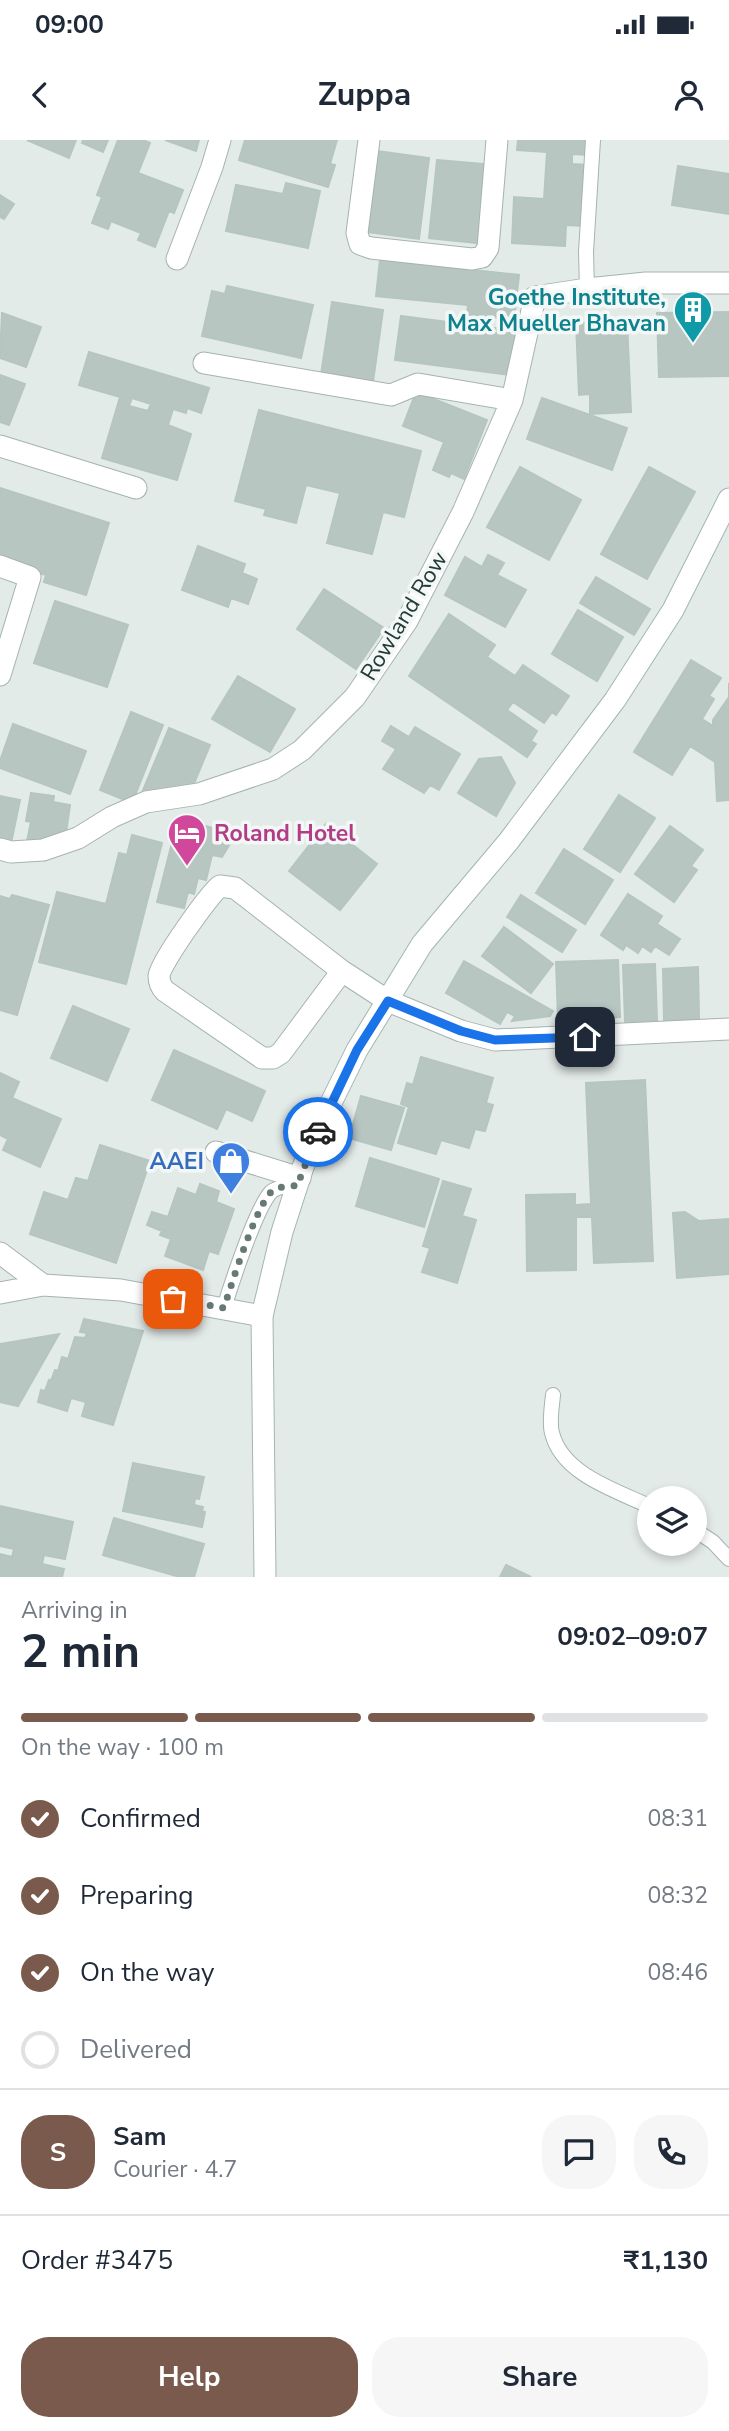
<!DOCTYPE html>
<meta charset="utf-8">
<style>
:root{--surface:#fff;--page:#f6f6f7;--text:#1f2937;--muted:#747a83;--line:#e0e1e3;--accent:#795a4c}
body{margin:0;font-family:"Nunito Sans",sans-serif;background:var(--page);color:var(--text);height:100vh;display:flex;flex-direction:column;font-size:26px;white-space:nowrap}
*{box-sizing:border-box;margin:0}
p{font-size:23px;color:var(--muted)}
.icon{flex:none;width:38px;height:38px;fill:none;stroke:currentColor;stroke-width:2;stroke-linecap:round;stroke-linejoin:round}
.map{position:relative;height:1437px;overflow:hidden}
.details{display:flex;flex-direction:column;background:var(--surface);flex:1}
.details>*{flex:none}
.buttons{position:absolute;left:637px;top:1346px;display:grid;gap:14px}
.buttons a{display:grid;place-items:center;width:70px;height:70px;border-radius:50%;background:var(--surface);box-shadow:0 4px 10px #0003;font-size:35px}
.pin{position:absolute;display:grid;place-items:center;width:60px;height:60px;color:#fff;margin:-30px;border-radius:14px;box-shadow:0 4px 10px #0006}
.courier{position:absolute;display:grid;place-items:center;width:70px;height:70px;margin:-35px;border:5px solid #1a73e8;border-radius:50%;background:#fff;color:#222;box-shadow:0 2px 9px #0007}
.headline em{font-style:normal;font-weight:700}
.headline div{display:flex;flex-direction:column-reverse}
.headline{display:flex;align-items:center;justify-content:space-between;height:119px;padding:0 21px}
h1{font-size:46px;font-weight:700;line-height:52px}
.bar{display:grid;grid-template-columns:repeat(4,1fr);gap:10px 7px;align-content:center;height:84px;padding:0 21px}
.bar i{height:9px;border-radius:5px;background:var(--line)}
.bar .active{background:var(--accent)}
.bar p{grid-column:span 4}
.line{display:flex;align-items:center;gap:18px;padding:0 21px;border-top:2px solid var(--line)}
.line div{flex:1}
.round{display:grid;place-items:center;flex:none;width:74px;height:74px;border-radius:28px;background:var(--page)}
ol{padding:0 21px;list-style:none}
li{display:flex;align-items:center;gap:21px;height:77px}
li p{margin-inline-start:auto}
li .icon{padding:7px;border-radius:50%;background:var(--accent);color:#fff;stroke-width:4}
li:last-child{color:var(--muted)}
li i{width:38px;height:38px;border:4px solid var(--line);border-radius:50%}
.primary-button{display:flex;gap:14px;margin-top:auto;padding:14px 21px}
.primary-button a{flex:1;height:80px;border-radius:28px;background:var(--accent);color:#fff;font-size:28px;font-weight:700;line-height:80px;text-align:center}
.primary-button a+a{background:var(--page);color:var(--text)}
.status{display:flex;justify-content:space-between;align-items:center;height:49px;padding:0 35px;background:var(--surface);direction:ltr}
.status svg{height:19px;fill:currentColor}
header{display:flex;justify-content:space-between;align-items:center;height:91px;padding:0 21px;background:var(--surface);font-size:32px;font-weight:700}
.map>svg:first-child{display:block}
.building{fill:#b8c6c2;stroke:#b5c5c0;stroke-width:2;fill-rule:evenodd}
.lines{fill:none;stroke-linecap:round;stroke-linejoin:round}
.lane-casing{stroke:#a6b3b0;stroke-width:16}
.street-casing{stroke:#a6b3b0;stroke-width:23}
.secondary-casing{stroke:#a2b6b2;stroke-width:23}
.lane{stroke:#fff;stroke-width:14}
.street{stroke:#fff;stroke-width:21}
.secondary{stroke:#fff;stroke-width:21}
.done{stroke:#677976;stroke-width:7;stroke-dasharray:0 12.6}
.route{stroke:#1a73e8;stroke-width:9}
.labels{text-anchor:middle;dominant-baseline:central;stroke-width:7;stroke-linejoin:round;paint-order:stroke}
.culture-label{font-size:23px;font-weight:bold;fill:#0d838f;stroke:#f3f8f6;text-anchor:end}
.street-label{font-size:23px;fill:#243b38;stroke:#f3f8f6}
.hotel-label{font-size:23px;font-weight:bold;fill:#b23c85;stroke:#f3f8f6;text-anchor:start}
.shop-label{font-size:23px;font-weight:bold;fill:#366cbe;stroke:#f3f8f6;text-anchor:end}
</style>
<div class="status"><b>09:00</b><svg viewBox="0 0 49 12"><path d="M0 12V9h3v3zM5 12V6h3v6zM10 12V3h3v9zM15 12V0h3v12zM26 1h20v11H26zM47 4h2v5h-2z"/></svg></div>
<header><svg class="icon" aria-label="back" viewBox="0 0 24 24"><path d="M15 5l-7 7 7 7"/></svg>Zuppa<svg class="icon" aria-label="person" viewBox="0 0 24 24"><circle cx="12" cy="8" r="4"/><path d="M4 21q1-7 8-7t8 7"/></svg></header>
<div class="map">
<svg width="729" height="1437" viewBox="0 0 729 1437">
<rect width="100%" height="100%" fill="#e3ebe9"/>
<path class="building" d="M 27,0 L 76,0 L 69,18 Z
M 83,0 L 108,0 L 103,12 L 82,3 Z
M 118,0 L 143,0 L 150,3 L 138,33 L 183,50 L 174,73 L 169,71 L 155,107 L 138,100 L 141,93 L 111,81 L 108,89 L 92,83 L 102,57 L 97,55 Z
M 165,0 L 199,0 L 196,11 Z
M 245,0 L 337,0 L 330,24 L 335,25 L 328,47 L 239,20 Z
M 518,0 L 589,0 L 588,15 L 572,14 L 572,24 L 588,25 L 584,86 L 566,85 L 565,106 L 512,103 L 514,57 L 544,59 L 547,12 L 517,10 Z
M 377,11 L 429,18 L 419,99 L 366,92 Z
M 437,20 L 494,25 L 485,104 L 429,98 Z
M 678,26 L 729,34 L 729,74 L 672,65 Z
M 286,43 L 320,51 L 308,108 L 226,91 L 236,45 L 283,54 Z
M 0,55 L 14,64 L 4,79 L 0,77 Z
M 380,120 L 519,135 L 514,180 L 467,175 L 468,165 L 376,156 Z
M 227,146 L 313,165 L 301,218 L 202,196 L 212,151 L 225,154 Z
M 332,162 L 383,170 L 373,242 L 321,235 Z
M 729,172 L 729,236 L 659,237 L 657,173 Z
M 2,173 L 41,187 L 26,227 L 0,218 Z
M 401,176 L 517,191 L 511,235 L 395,220 Z
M 627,181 L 631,272 L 590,274 L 590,254 L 579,255 L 576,183 Z
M 89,212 L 209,248 L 201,273 L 187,268 L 186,273 L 173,269 L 168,285 L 191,294 L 177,340 L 102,318 L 120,257 L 79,245 ZM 132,258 L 151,264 L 148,271 L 129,266 Z
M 0,235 L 25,244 L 9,285 L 0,282 Z
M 416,252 L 487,280 L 464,339 L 451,333 L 449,337 L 433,330 L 444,302 L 403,286 Z
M 542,258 L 627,288 L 612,330 L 527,299 Z
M 259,270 L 421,311 L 404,377 L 383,372 L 372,414 L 327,403 L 340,353 L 306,345 L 296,383 L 264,375 L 266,369 L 235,361 Z
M 520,327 L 581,360 L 549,420 L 487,387 Z
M 649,327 L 695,352 L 647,439 L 601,414 Z
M 0,348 L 109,383 L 86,455 L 44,442 L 46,435 L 0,420 Z
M 198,406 L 245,424 L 242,433 L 257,439 L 248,464 L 231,458 L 228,467 L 182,450 Z
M 488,415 L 504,423 L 497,435 L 526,450 L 505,487 L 445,455 L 465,417 L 482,427 Z
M 596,437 L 650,469 L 634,495 L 580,463 Z
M 324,449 L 384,488 L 356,529 L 297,489 Z
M 55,461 L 128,485 L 107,547 L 34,523 Z
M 578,470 L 623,497 L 597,541 L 552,514 Z
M 449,474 L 495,505 L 487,517 L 515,536 L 523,525 L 569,556 L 556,575 L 552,572 L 544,583 L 513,562 L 507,570 L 537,591 L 531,601 L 536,604 L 527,617 L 409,536 Z
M 691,520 L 721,538 L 709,556 L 714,559 L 702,579 L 713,586 L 713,580 L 729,557 L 729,543 L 729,660 L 717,661 L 715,622 L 690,606 L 672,635 L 634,612 Z
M 238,536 L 295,569 L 270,612 L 212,579 Z
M 131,572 L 163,585 L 132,663 L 100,650 Z
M 13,584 L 86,611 L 70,654 L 0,628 L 0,621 Z
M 391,586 L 409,597 L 415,587 L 460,614 L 439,650 L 430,645 L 424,653 L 383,629 L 396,609 L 382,601 Z
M 169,588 L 210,605 L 190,653 L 141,655 Z
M 501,617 L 515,643 L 496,676 L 458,653 L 479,619 Z
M 31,653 L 54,656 L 53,662 L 70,665 L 65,700 L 26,706 L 31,682 L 26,681 Z
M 619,655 L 655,678 L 620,732 L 584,709 Z
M 0,656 L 20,660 L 10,708 L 0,706 Z
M 178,679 L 236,694 L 222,717 L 212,715 L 206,740 L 198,738 L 194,754 L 188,752 L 184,768 L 157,762 Z
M 326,684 L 377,724 L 340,770 L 289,731 Z
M 670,686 L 703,710 L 691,726 L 697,730 L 674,762 L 635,734 Z
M 132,695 L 162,703 L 126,844 L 39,822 L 57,752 L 106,764 L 119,713 L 127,715 Z
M 564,709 L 613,740 L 585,784 L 536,753 Z
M 628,754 L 662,776 L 657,784 L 680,799 L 669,815 L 655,806 L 651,812 L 642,806 L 638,813 L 626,805 L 623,810 L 601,795 Z
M 12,755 L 49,765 L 17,875 L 0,870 L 0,756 L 10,759 Z
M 521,755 L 576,790 L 562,812 L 507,777 Z
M 504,787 L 553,824 L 531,853 L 482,816 Z
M 618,820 L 620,877 L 558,879 L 556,822 Z
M 464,821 L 553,871 L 550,876 L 512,881 L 515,876 L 507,872 L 500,884 L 446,853 Z
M 655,824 L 657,880 L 625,882 L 623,825 Z
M 698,827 L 699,879 L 664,880 L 663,829 Z
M 73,866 L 129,889 L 107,941 L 51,918 Z
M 174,910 L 265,951 L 252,981 L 226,969 L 217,989 L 152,960 Z
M 421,917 L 493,938 L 486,963 L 493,965 L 485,991 L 475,989 L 469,1008 L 441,1000 L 436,1014 L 398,1003 L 409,967 L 401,964 L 407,943 L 413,945 Z
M 0,933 L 19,942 L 12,958 L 61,979 L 40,1027 L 3,1010 L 8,999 L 0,995 Z
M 645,940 L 653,1121 L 594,1123 L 592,1077 L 576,1077 L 576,1130 L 527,1131 L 526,1055 L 575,1054 L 575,1065 L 591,1064 L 586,943 Z
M 361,956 L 404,968 L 391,1010 L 349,998 Z
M 100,1005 L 150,1021 L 116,1123 L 30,1094 L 44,1052 L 68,1060 L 76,1038 L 88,1041 Z
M 370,1018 L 439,1039 L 424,1087 L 356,1066 Z
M 443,1041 L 471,1049 L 462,1076 L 476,1080 L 457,1143 L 422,1132 L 430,1108 L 423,1106 Z
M 200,1044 L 219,1051 L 216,1062 L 234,1069 L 218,1114 L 209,1111 L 203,1130 L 165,1116 L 171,1099 L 160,1095 L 162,1091 L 147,1085 L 152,1072 L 168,1077 L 178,1048 L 196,1055 Z
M 685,1072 L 699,1081 L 729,1079 L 729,1134 L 677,1138 L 673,1073 Z
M 84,1179 L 143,1191 L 113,1285 L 82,1276 L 86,1262 L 71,1258 L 67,1271 L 38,1262 L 41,1250 L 45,1251 L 49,1240 L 51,1241 L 55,1230 L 58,1231 L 62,1217 L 68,1219 L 75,1197 L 85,1198 L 87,1193 L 80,1192 Z
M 59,1194 L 18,1266 L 0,1262 L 0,1204 Z
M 133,1323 L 204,1337 L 199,1359 L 195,1358 L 194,1365 L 203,1367 L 202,1371 L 205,1372 L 202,1387 L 123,1371 Z
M 0,1366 L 73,1382 L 65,1419 L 44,1415 L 42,1424 L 64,1429 L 62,1437 L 0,1437 L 0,1414 L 12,1417 L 14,1409 L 0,1406 Z
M 114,1378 L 204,1404 L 194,1437 L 180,1437 L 103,1415 Z
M 506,1425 L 531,1437 L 500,1437 Z"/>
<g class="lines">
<g class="lane-casing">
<path id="lane" d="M 587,149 L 586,112 L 593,0
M 224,1168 C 231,1145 256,1068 271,1052 C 277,1047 289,1045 297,1046
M 553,1255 C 552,1266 549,1282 552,1293 C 562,1334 615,1350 649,1366
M 695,1390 L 713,1402 L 729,1419"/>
</g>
<g class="street-casing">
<path id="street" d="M 369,0 L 357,93 L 360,104 L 371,108 L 472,119 L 482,117 L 488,108 L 497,0
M 177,119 L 212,27 L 220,0
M 204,223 L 391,255 L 418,244 L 512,260
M 0,306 L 136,348
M 0,426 L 30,437 L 0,535
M 0,709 L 11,712 L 43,710 L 78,698 L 112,677 L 146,662 L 199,654 L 273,629 L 302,610 L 355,557 L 407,481 L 463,372 L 512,260 L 535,157 L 587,149 L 646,143 L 729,143
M 342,831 L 235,748 L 220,746 C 209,755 160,823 159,836 C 159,842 161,847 165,851 L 262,918 L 273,918 L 281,913 L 342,831 L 388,861 L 461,891 L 495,900 L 729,889
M 216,1012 L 300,1038
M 0,1113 L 43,1145 L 121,1150 L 262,1176
M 0,1153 L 43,1145"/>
</g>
<g class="secondary-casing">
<path id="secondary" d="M 265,1437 L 262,1176 L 282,1092 L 303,1027 L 326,973 L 357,910 L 422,804 L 508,702 L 615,560 L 673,470 L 729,359"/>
</g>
<use href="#lane" class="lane"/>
<use href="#street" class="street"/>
<use href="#secondary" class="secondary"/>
</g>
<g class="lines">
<path class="done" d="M 173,1159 L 224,1168 C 231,1145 256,1067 271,1052 C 277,1047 289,1045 297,1046 L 318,992"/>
<path class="route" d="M 318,992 L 357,910 L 388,861 L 461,891 L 495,900 L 585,897"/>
</g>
<defs>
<g id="building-pin" transform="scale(2.0125)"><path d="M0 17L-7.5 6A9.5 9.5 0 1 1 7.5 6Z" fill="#0f9aa8" stroke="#f3f8f6"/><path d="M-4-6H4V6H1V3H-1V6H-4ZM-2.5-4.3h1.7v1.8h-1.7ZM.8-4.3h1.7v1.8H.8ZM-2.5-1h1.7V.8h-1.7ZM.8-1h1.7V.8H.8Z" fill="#fff"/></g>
<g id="hotel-pin" transform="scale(2.0125)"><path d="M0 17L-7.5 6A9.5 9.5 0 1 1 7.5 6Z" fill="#d1479c" stroke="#f3f8f6"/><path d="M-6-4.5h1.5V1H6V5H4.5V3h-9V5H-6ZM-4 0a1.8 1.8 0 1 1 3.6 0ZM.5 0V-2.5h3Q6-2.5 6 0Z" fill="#fff"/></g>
<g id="shop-pin" transform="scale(2.0125)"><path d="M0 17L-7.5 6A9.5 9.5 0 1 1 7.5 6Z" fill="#3f7fe0" stroke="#f3f8f6"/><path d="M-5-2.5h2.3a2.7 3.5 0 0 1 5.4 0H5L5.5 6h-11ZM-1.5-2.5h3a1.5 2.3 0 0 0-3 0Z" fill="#fff"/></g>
</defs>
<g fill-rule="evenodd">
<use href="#building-pin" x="693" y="170"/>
<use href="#hotel-pin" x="187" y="693"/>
<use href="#shop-pin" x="231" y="1021"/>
</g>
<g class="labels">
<g class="culture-label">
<text x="666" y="157">Goethe Institute,<tspan x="666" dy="26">Max Mueller Bhavan</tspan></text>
</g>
<g class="street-label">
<text transform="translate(404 476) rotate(-59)">Rowland Row</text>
</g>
<g class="hotel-label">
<text x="214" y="693">Roland Hotel</text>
</g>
<g class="shop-label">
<text x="204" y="1021">AAEI</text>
</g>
</g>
</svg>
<div class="buttons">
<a><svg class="icon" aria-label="layers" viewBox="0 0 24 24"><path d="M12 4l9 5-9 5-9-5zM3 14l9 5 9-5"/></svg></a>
</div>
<div class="pin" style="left:173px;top:1159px;background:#ea580c"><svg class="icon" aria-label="bag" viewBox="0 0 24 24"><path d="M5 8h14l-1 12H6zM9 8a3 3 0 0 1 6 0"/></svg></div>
<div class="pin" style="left:585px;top:897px;background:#1f2937"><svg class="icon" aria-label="home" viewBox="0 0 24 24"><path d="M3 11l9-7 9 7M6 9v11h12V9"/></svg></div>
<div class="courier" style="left:318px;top:992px"><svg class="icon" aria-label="car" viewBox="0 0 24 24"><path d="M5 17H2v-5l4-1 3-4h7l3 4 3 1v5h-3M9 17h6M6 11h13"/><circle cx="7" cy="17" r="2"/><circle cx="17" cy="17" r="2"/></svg></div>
</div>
<section class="details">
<div class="headline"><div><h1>2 min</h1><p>Arriving in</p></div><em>09:02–09:07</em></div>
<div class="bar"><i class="active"></i><i class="active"></i><i class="active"></i><i></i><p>On the way · 100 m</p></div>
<ol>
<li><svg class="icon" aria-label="check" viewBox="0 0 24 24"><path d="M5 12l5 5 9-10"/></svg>Confirmed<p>08:31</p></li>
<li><svg class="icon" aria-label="check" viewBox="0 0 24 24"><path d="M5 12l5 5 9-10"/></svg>Preparing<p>08:32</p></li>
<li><svg class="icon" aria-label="check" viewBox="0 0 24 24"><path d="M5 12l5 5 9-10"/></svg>On the way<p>08:46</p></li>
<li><i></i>Delivered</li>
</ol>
<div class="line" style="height:126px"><b class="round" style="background:var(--accent);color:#fff">S</b><div><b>Sam</b><p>Courier · 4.7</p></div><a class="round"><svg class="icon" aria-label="chat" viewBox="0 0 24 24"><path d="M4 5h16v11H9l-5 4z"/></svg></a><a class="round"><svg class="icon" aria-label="phone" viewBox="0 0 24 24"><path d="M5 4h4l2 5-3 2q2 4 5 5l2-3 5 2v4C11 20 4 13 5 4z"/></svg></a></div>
<div class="line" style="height:91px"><div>Order #3475</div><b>₹1,130</b></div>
<div class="primary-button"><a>Help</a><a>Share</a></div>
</section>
